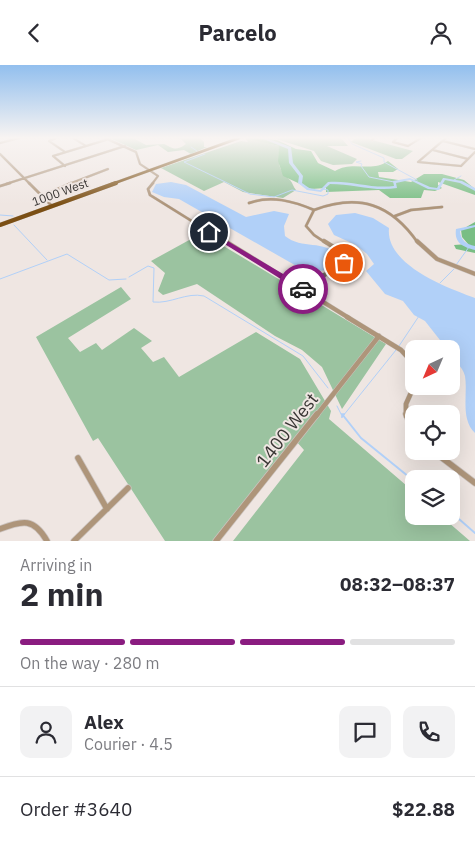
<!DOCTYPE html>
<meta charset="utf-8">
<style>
:root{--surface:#fff;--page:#f2f2f3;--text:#2b2b33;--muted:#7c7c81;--line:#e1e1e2;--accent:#8a1c80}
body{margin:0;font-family:"IBM Plex Sans",sans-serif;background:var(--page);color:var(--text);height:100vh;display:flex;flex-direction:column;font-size:19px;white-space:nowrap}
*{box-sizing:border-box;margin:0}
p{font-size:16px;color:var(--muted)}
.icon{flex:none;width:28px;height:28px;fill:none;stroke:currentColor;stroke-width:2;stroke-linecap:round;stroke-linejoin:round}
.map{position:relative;height:476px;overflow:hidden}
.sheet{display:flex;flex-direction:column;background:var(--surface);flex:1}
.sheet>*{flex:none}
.needle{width:32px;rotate:224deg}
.buttons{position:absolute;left:405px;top:275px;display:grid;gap:10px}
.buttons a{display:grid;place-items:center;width:55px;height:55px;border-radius:10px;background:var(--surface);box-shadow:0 5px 20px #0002;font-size:25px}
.pin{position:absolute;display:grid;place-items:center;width:42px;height:42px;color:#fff;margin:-21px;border:2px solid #fff;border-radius:50%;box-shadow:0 1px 5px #0007}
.courier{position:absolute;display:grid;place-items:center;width:50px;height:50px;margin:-25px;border:4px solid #8a1c80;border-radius:50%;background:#fff;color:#222;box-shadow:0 1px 6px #0007}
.headline em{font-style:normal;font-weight:800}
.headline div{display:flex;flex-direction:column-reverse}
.headline{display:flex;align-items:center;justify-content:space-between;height:85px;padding:0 20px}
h1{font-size:32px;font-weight:800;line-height:38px}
.bar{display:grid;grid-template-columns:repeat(4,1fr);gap:8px 5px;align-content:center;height:60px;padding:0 20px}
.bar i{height:6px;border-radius:4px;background:var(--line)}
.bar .active{background:var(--accent)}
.bar p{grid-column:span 4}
.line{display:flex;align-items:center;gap:12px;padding:0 20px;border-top:1px solid var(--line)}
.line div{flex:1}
.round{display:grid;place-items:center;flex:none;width:52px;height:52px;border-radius:10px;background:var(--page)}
header{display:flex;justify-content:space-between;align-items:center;height:65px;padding:0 20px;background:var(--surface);font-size:22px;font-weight:800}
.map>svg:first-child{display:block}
.green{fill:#9bc3a0}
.forest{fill:#79be84}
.water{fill:#b1d0f8}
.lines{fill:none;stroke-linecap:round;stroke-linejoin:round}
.stream-far1{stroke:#b1d0f8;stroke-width:1}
.stream{stroke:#b1d0f8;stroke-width:2}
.river{fill:#b1d0f8;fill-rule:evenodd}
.minor-far4-casing{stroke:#cbc3bf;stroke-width:2.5}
.minor-far3-casing{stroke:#cbc3bf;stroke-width:3}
.minor-far2-casing{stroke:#cbc3bf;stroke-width:5}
.minor-far1-casing{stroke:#cbc3bf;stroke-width:5.5}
.minor-casing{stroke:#cbc3bf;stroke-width:7}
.major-far1-casing{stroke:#cbc3bf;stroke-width:3}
.major-casing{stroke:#cbc3bf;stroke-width:4.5}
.minor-far4{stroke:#ae957a;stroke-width:2}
.minor-far3{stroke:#ae957a;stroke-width:2.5}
.minor-far2{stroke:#ae957a;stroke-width:4}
.minor-far1{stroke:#ae957a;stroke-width:4.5}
.minor{stroke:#ae957a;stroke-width:5.5}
.major-far1{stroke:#7b4f14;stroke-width:2.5}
.major{stroke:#7b4f14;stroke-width:4}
.route{fill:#8a1c80}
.done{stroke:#797471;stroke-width:5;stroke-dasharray:0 9}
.labels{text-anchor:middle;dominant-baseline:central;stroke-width:4;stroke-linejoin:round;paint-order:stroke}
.far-street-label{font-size:12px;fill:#393634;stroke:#efe6e2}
.near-street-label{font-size:18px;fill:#393634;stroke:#efe6e2}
</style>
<header><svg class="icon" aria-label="back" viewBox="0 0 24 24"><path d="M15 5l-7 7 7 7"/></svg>Parcelo<svg class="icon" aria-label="person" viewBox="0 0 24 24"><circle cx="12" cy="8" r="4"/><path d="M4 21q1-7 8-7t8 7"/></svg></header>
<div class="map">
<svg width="475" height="476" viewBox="0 0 475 476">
<rect width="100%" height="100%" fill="#efe6e2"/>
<path class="green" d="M 110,73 L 133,73 L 146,80 L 164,79 C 173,83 175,87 186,79 L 180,73 L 200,73 L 204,77 L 204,82 L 207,82 L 191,89 L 184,85 L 168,87 L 158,80 L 136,85 Z
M 245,73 L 253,73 L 253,75 L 279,81 C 279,98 276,103 290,115 C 293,118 293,122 296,125 L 283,133 L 243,127 L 224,117 L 204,126 L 161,103 L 241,76 L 248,77 Z
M 273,73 L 341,73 L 348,81 L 327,81 L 357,94 L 352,99 L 333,100 L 321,96 L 314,86 Z
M 356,73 L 365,73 L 413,86 L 402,94 L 396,94 L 351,77 Z
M 202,168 L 386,279 L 342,344 L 322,302 L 302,285 L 275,271 L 197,219 L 163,230 L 158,226 L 165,208 L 151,196 Z
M 121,222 L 131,234 L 68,273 L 80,287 L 96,278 L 102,285 L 134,263 L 152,276 L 141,283 L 153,297 L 164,292 L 179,312 L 256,267 L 300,294 L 331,346 L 329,354 L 414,427 L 414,451 L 441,451 L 470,476 L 233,476 L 304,385 L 296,376 L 215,476 L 165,476 L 98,373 L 93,376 L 36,272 Z"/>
<path class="forest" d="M 254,73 L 277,75 L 296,84 L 311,86 L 318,98 L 335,106 C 352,95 372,108 388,96 L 398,104 L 393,107 L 378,107 L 379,112 L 411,117 L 424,109 L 442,109 L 464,115 L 475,124 L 475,130 L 438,117 L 438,120 L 442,123 L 435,126 L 424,125 L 421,133 L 390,133 L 379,125 L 326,127 L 326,123 L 311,124 L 283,111 L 278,96 L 279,81 L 252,75 Z
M 475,157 L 475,188 L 456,184 L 454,180 L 468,179 L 462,172 L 461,165 Z"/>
<path class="water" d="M 171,117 L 186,120 L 246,152 L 274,146 L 289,149 L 284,161 L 285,171 C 302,185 324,174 339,191 L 338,198 C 328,208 313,207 300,203 L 179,134 L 164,132 L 152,127 L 156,119 Z
M 355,148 L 373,153 L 389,163 C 385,200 448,223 475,233 L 475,368 C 460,354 468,329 465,311 C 463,301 451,295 451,284 L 447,284 L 425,256 L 414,250 L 403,236 L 385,229 L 366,206 L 374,199 L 367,189 L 356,180 L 334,170 L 328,159 L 336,150 Z"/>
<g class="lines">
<path class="stream-far1" d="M 348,73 L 352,79 L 384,93 L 384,97 L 417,115
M 191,82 L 197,86
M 205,89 L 184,97 L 250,129 L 274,132 L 292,125 L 323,131 L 328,129 L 328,125 L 323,124
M 361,96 L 356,97 L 362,99 L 361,101 L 369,112 L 394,117
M 454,115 L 461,111
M 0,150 L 13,151
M 14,160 L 47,195
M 456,200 L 469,182
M 129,212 L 148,201 L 154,203 L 153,237 C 171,239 186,227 204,231 L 303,291 L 328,323
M 0,214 L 67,189 L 109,215 L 126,214
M 440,218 L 454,204
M 399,281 L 419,251
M 337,341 L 342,351
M 343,351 L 396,285"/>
<path class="stream" d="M 342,349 L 361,373 L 414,416
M 342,352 L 344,349
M 451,447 L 475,468"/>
<path class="river" d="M 261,73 L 266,73 L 291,82 L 293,98 L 303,111 L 302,118 L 309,123 L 320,125 L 328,117 C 350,115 371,124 394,121 L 393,116 L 410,113 L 430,122 L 437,123 L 443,113 L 444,113 L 462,116 L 475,123 L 475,126 L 460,118 L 445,115 L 439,125 L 438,125 L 428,124 L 410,115 L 396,118 L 397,123 C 375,127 353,119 330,119 L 321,127 L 307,125 L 298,118 L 299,111 L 289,98 L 288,84 Z
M 475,160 L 475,162 L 460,166 C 461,176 466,179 475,181 L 475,185 C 463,182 454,178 456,164 Z"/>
<g class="minor-far4-casing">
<path id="minor-far4" d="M 56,73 L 49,76 L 65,87
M 73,73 L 86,81
M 105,73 L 136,87 L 140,99 L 158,111 L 152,119
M 397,73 L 393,77 L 408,81 L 421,73
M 372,75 L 374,73
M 443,76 L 475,84
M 0,78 L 19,73
M 433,85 L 468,94
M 0,89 L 30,119
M 418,97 L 461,101 L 475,87
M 418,97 L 446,73
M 65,101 L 53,91 L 109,74
M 6,119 L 125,81
M 69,119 L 108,104"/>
</g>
<g class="minor-far3-casing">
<path id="minor-far3" d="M 29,118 L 52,141
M 153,118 L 148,124 L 150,130 L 227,178
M 0,121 L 10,118
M 42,131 L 71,118
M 249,138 C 271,130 293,136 314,145
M 395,151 L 411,145 L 442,142
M 326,178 L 314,170 L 306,161 L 314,145 C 359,128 391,139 418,178"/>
</g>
<g class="minor-far2-casing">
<path id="minor-far2" d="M 225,176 L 349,253
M 417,176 L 437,194 L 475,209
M 305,226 L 316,215 L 344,198 L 340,186 L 324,176"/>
</g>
<g class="minor-far1-casing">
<path id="minor-far1" d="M 347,252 L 401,285 L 414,299
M 316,351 L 379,271
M 406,351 L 406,339 L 414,321"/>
</g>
<g class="minor-casing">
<path id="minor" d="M 406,349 L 414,368
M 433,386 L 475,418
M 78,393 L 107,444
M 0,464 C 23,455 34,453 47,476
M 74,476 L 128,423
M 216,476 L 317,349"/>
</g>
<g class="major-far1-casing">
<path id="major-far1" d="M 112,119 L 239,73"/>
</g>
<g class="major-casing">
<path id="major" d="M 0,160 L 116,118"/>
</g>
<use href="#minor-far4" class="minor-far4"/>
<use href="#minor-far3" class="minor-far3"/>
<use href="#minor-far2" class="minor-far2"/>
<use href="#minor-far1" class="minor-far1"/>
<use href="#minor" class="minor"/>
<use href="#major-far1" class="major-far1"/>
<use href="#major" class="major"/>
</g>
<linearGradient id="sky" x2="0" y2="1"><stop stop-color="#92bfee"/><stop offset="0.52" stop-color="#f8f4f2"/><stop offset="1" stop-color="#f8f4f2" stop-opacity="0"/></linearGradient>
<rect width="475" height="140" fill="url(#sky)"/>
<path class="route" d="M 209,165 L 305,222 L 305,226 L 300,226 L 207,168 Z"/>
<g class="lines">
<path class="done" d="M 303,224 L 305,226 L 316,215 L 344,198"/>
</g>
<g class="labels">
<g class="far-street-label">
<text transform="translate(60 127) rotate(-20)">1000 West</text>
</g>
<g class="near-street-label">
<text transform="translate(287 365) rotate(-52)">1400 West</text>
</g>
</g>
</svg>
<div class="buttons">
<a><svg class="needle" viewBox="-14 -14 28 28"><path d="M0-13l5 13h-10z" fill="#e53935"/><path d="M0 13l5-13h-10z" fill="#7c7c81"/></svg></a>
<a><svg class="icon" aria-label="locate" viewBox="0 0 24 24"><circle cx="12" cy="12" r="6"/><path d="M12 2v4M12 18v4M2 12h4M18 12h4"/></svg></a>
<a><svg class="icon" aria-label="layers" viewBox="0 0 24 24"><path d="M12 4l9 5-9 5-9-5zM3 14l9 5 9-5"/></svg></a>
</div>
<div class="pin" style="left:344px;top:198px;background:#ea580c"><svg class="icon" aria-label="bag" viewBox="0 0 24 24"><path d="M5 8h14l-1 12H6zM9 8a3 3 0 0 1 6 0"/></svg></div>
<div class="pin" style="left:209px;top:167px;background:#1f2937"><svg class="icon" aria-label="home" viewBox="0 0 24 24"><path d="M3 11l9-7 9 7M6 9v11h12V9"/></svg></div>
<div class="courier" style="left:303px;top:224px"><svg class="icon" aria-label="car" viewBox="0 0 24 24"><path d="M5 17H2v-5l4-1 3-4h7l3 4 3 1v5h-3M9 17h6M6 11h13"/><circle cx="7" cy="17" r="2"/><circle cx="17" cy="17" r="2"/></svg></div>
</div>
<section class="sheet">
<div class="headline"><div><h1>2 min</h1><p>Arriving in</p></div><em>08:32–08:37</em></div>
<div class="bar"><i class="active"></i><i class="active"></i><i class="active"></i><i></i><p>On the way · 280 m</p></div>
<div class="line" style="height:90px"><a class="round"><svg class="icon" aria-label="person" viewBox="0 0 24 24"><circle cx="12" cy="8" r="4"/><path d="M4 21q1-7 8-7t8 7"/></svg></a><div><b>Alex</b><p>Courier · 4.5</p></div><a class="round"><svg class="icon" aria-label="chat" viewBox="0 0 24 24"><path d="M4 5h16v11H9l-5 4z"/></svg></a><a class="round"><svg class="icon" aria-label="phone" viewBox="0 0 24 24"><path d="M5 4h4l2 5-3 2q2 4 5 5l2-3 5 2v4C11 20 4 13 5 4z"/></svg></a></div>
<div class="line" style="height:65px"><div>Order #3640</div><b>$22.88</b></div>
</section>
